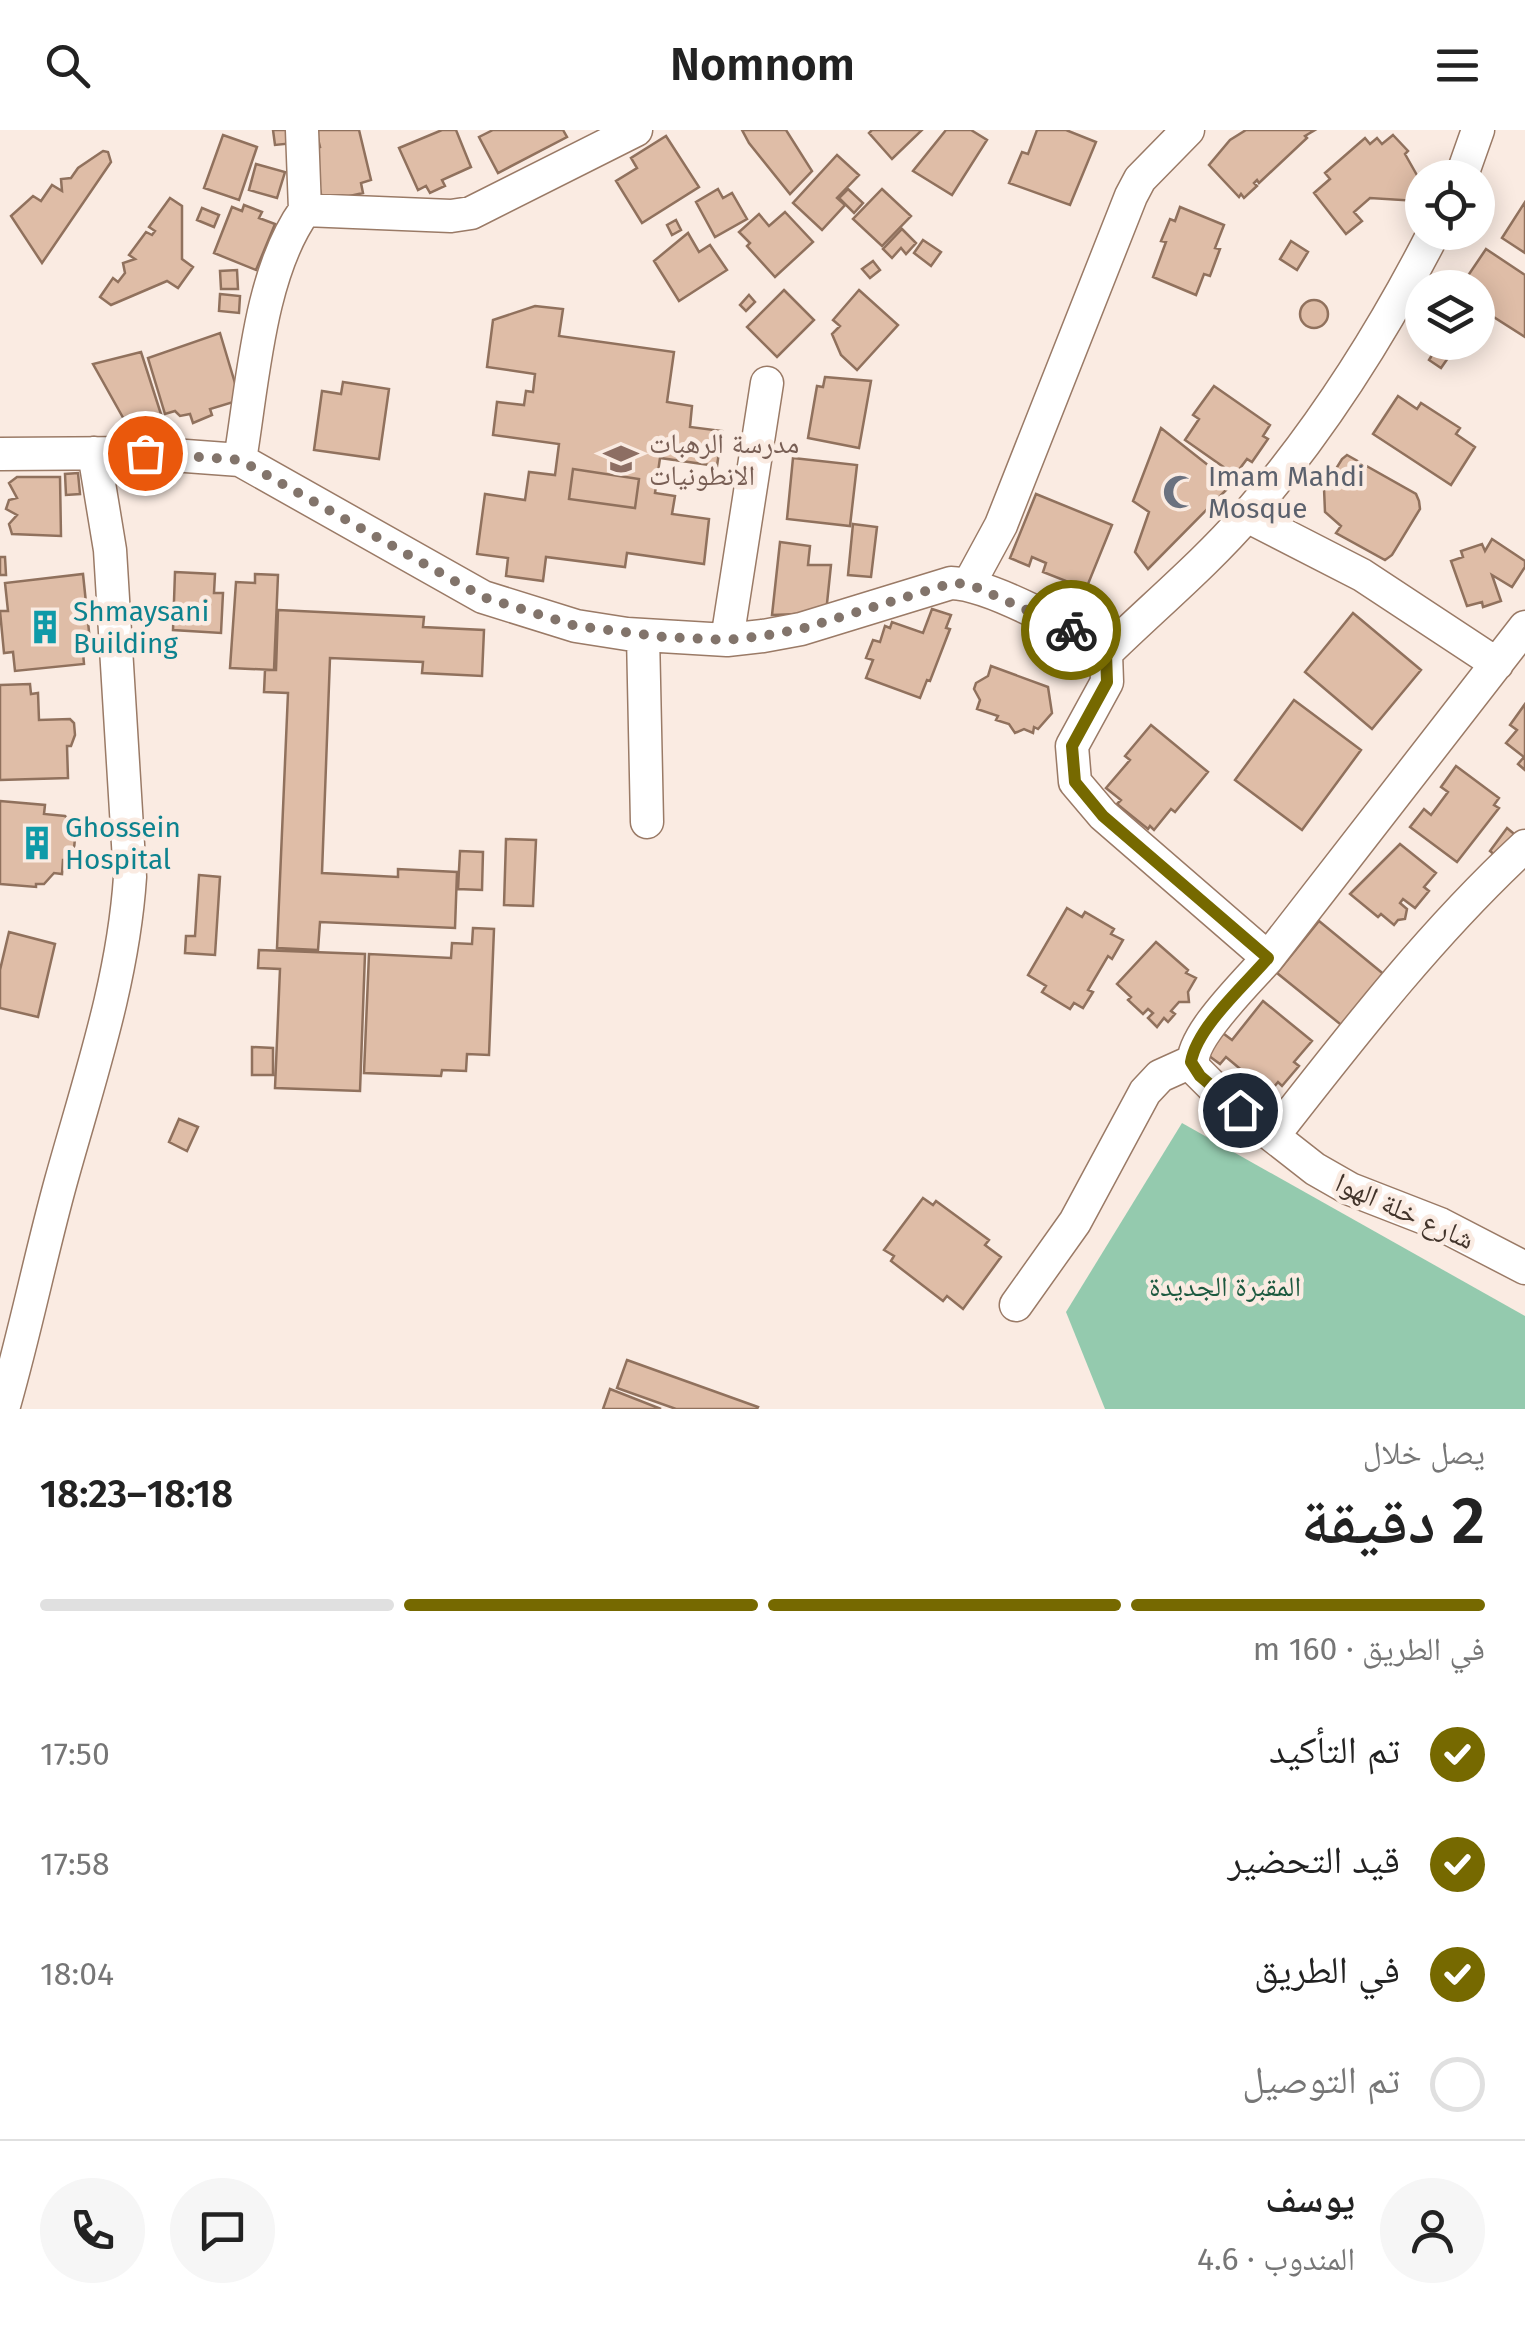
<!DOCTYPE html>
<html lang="ar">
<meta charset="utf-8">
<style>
:root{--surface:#fff;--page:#f6f6f6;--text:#222;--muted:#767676;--line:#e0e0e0;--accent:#766900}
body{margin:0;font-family:"Fira Sans","Noto Naskh Arabic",sans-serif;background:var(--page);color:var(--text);direction:rtl;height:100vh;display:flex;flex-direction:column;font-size:38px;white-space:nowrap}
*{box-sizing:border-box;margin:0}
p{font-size:32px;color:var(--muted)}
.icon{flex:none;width:55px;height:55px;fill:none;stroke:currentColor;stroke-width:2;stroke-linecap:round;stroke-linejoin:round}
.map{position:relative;height:1279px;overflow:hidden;direction:ltr}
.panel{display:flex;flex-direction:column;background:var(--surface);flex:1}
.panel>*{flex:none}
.fabs{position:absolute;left:1405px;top:30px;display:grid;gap:20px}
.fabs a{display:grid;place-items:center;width:90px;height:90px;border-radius:50%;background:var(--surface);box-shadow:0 5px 25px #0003;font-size:50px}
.pin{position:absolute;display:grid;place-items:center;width:85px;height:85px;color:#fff;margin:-42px;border:5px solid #fff;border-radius:50%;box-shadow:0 2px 10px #0007}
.courier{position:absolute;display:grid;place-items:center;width:100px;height:100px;margin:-50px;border:8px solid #766900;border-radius:50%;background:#fff;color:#222;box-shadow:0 2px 12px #0007}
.overview em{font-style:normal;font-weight:600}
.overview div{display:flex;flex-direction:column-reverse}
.overview{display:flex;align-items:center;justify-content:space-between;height:170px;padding:0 40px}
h1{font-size:65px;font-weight:600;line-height:75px}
.bar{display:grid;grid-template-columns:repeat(4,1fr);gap:15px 10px;align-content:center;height:120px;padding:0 40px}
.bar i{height:12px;border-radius:8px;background:var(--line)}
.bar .selected{background:var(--accent)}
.bar p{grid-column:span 4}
.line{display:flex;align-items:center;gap:25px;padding:0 40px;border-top:2px solid var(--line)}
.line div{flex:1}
.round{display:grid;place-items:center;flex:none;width:105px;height:105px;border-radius:52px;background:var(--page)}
ol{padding:0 40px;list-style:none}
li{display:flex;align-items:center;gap:30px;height:110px}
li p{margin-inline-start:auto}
li .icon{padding:10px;border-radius:50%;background:var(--accent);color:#fff;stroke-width:4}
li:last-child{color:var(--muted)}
li i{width:55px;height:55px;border:5px solid var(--line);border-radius:50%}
header{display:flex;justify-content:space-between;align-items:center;height:130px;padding:0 40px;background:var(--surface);font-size:45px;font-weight:600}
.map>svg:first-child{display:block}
.green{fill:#94caae}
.building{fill:#dfbda7;stroke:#90715d;stroke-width:2.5;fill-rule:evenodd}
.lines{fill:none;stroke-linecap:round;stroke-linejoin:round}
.minor-casing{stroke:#9a7a66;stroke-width:35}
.minor{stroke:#fff;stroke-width:32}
.done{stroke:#82746b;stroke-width:10;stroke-dasharray:0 18}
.route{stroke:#766900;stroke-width:12}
.labels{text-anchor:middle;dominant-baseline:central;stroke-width:9;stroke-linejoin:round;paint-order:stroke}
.education-label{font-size:28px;fill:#785e54;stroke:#faebe2;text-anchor:start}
.worship-label{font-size:28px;fill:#5b616d;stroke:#faebe2;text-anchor:start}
.culture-label{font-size:28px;fill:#0d838f;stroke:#faebe2;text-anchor:start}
.street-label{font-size:28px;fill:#42342b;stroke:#faebe2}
.park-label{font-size:28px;fill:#1c593f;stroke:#faebe2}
</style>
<header><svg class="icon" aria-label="menu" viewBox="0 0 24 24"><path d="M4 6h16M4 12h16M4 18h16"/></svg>Nomnom<svg class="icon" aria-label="search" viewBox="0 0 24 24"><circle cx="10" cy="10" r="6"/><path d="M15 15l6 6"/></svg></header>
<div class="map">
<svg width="1525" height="1279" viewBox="0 0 1525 1279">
<rect width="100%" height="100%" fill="#faebe2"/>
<path class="green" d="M 1182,993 L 1525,1186 L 1525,1279 L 1105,1279 L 1066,1182 Z"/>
<path class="building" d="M 273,0 L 293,0 L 295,13 L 275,15 Z
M 316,0 L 359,0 L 371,50 L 361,53 L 363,63 L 323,72 L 310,19 L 320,17 Z
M 442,0 L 456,0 L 471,37 L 442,50 L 445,56 L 430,63 L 426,56 L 418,60 L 399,18 Z
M 493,0 L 563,0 L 567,7 L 498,43 L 479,7 Z
M 742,0 L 786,0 L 812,41 L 790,64 L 749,13 Z
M 872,0 L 922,0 L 892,29 L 869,3 Z
M 946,0 L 971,0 L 987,10 L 952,65 L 913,41 Z
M 1037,0 L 1066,0 L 1096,12 L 1070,75 L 1009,53 L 1022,22 L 1028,24 Z
M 1246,0 L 1315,0 L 1305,6 L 1307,8 L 1259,53 L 1257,50 L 1254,53 L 1257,56 L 1244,68 L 1241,64 L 1239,67 L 1209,35 L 1230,10 Z
M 223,5 L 257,17 L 239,70 L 204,58 Z
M 1393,5 L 1408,21 L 1405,24 L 1418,47 L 1417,71 L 1370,68 L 1354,82 L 1362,91 L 1346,104 L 1314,63 L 1330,49 L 1325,43 L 1365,8 L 1370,14 L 1377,8 L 1382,14 Z
M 666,6 L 699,57 L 642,93 L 616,51 L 637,38 L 631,28 Z
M 103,21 L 108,22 L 111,32 L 42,133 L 11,86 L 33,66 L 41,71 L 52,55 L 62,61 L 61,49 L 71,48 L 78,38 Z
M 837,25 L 859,45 L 837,68 L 845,75 L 822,100 L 793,73 Z
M 256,34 L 285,42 L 277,68 L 249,60 Z
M 718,59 L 723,68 L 732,63 L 747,89 L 715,107 L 696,72 Z
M 848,59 L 863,73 L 854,83 L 839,68 Z
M 882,59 L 911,86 L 882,116 L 853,89 Z
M 170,68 L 182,76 L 182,129 L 193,137 L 178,158 L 167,151 L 111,175 L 100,167 L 113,148 L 118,152 L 125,143 L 123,133 L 135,129 L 129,125 L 146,102 L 152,105 L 155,101 L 149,97 Z
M 1525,72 L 1525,123 L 1502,108 Z
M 1478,73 L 1491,82 L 1482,95 L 1478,92 Z
M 244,75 L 262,82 L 259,88 L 275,94 L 256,140 L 214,123 L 232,77 L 242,81 Z
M 1180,77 L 1224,95 L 1215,118 L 1220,119 L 1210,146 L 1204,144 L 1196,165 L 1153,147 L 1166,112 L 1161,111 L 1170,89 L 1175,91 Z
M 202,78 L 219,85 L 214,97 L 197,90 Z
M 785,82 L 813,112 L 775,147 L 747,116 L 750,113 L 739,102 L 759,84 L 769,96 Z
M 676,90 L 681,100 L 672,105 L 667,95 Z
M 902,99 L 916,113 L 906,124 L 901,118 L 892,128 L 883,119 Z
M 688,103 L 699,122 L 710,115 L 727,140 L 679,171 L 654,131 Z
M 923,110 L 941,122 L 931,136 L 914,123 Z
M 1291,111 L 1308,122 L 1297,140 L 1280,129 Z
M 1486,119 L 1525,145 L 1525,207 L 1478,177 L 1478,158 L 1463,153 Z
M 873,131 L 880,140 L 870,148 L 862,139 Z
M 237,140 L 238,159 L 221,159 L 220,141 Z
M 784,160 L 814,190 L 777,227 L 747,197 Z
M 859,160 L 898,195 L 857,240 L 841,225 L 832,204 L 840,196 L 833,190 Z
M 220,164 L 240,166 L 239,183 L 219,181 Z
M 749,165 L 755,172 L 746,181 L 740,175 Z
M1300 184a14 14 0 1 1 28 0a14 14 0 1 1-28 0Z
M 535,176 L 563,179 L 559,206 L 674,222 L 667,272 L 692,276 L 690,297 L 722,301 L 717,336 L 660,328 L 655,363 L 675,366 L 672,384 L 709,389 L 704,434 L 627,423 L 625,437 L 546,427 L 543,451 L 506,446 L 508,428 L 477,424 L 485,364 L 525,370 L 529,342 L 555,345 L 559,314 L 493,305 L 497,272 L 524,275 L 526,261 L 533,262 L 535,244 L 487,237 L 493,190 ZM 573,339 L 639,349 L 635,378 L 569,369 Z
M 220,203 L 240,270 L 210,279 L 212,285 L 193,293 L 190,284 L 180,286 L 175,281 L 165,284 L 148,228 Z
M 1437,217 L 1450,225 L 1441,238 L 1429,230 Z
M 141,222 L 168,306 L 135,309 L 93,234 Z
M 825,247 L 871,251 L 859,318 L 808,308 L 817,256 L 823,257 Z
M 343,252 L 389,259 L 379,329 L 314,320 L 322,261 L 341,264 Z
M 1214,256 L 1270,295 L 1263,306 L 1268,309 L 1252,332 L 1247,329 L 1235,345 L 1185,310 L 1199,289 L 1193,285 Z
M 1398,266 L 1417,279 L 1421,273 L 1460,298 L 1456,304 L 1475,317 L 1451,355 L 1373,304 Z
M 1161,298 L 1232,354 L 1148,439 L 1135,422 L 1149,382 L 1133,371 Z
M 1347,325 L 1416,364 L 1419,371 L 1420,379 L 1392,425 L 1385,430 L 1336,403 L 1341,396 L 1325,382 L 1324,358 L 1342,329 Z
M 793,328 L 857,335 L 850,396 L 787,389 Z
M 573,339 L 639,349 L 635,378 L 569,369 Z
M 78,343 L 80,364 L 66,365 L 65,344 Z
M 17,347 L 60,347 L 61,406 L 12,404 L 9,394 L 17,385 L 6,379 L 9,370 L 17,368 L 9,353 Z
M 1036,364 L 1112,395 L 1086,459 L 1043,442 L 1046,433 L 1032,427 L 1029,436 L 1010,428 Z
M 853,394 L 877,397 L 871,447 L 848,445 Z
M 1492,409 L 1525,431 L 1525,437 L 1512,457 L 1492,445 L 1501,471 L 1483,477 L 1482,472 L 1467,476 L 1451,431 L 1463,427 L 1461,421 L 1482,414 L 1485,421 Z
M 780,412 L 810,416 L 808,435 L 831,435 L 826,483 L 772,485 Z
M 0,427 L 5,427 L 6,445 L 0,445 Z
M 175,442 L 215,444 L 214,463 L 223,463 L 221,503 L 173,500 Z
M 83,444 L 90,511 L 82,511 L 84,534 L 15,541 L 13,522 L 4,523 L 0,481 L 8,481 L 5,453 Z
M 255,444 L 278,445 L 274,540 L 230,538 L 236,452 L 255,453 Z
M 932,479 L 951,485 L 946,498 L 950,499 L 930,551 L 927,550 L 920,568 L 866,548 L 873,530 L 866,528 L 873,510 L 880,512 L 885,496 L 890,498 L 892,492 L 923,503 Z
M 278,480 L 424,487 L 423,497 L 484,500 L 482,546 L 422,543 L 423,532 L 330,528 L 322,743 L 398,747 L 398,739 L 457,742 L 455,798 L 320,792 L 318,820 L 277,818 L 288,563 L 264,562 L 265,540 L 276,540 Z
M 1353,483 L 1421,540 L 1372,599 L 1305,542 Z
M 991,536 L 1048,557 L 1052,583 L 1038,599 L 1034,597 L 1033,603 L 1024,599 L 1015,603 L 1009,594 L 996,590 L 998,586 L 977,579 L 980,570 L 974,559 L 976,553 L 988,546 Z
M 30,554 L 31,564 L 38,563 L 39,590 L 70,589 L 74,593 L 75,605 L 71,616 L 67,616 L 68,648 L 0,650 L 0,555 Z
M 1294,570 L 1361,620 L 1302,700 L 1235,650 Z
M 1525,574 L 1525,640 L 1518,634 L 1524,627 L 1506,613 L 1517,600 L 1510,595 Z
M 1151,595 L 1208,642 L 1175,682 L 1171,679 L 1154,700 L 1150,696 L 1148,699 L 1117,674 L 1121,670 L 1106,658 L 1130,630 L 1125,626 Z
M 1456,636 L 1499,668 L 1494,675 L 1499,678 L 1457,732 L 1410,697 L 1424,679 L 1431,685 L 1448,662 L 1441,657 Z
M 0,671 L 45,675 L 44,684 L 65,686 L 76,697 L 73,730 L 63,730 L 62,744 L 54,743 L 44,754 L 36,754 L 36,757 L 0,754 Z
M 1507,698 L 1519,708 L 1502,731 L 1490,721 Z
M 506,709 L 536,710 L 533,776 L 504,775 Z
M 1400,714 L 1436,743 L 1424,757 L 1429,761 L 1415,778 L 1403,769 L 1400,773 L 1407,779 L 1405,789 L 1398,790 L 1394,795 L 1381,784 L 1378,787 L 1350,764 Z
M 460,721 L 483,722 L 482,760 L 458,759 Z
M 199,745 L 220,747 L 215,825 L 185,823 L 186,806 L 195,806 Z
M 1067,778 L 1082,787 L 1085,782 L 1114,799 L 1111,804 L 1123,810 L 1112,829 L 1108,826 L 1088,860 L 1093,862 L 1083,878 L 1074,873 L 1070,879 L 1042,862 L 1046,856 L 1028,845 Z
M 1319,791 L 1392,851 L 1350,902 L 1277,843 Z
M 473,798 L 494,799 L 489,925 L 467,924 L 466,941 L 442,940 L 441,946 L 364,943 L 369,824 L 451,828 L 452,813 L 472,814 Z
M 9,802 L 55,814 L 38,887 L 0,878 L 0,840 Z
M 1156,812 L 1188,840 L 1186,843 L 1196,848 L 1188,862 L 1189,872 L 1179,872 L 1171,881 L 1175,884 L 1168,892 L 1164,888 L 1157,897 L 1148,888 L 1153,883 L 1148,879 L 1143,884 L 1128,870 L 1131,867 L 1117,854 Z
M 259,820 L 365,824 L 360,961 L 275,958 L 280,839 L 258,838 Z
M 1263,871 L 1312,911 L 1294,932 L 1299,936 L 1282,956 L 1278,952 L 1269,963 L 1226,927 L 1220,934 L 1201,920 L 1220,901 L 1232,910 Z
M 252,917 L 273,918 L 273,945 L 252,945 Z
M 179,989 L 198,997 L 187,1021 L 169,1012 Z
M 923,1068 L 933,1075 L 936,1071 L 989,1110 L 985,1115 L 1001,1127 L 963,1179 L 947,1166 L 943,1171 L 891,1131 L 894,1126 L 884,1120 Z
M 627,1230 L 758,1277 L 757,1279 L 676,1279 L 617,1258 Z
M 610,1259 L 661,1279 L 603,1279 Z"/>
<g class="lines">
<g class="minor-casing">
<path id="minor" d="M 302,0 L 305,80
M 1461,48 L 1478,0
M 0,324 L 145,323 L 240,330 L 483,467 L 576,496 L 627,504 L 727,510 L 763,506 L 801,499 L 951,453 C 990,454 1073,500 1106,523 L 1107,552 L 1072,616 L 1075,652 L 1103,685 L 1268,828 C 1249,850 1185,911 1194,938 L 1223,967 L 1315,1039 L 1350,1059 L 1440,1094 L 1525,1138
M 240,330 C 253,252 259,144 305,80 L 451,86 L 471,83 L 636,0
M 1247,386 L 1362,445 L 1497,534
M 969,454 L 1001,395 L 1131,66 L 1140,49 L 1188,0
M 643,505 L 647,692
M 727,510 L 767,253
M 1106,523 C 1153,477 1206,433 1249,383 C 1323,297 1382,204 1434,102
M 1268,828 L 1525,497
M 1274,1005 C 1353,904 1431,803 1525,716
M 1016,1175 L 1075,1092 L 1145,962 L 1160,946 L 1191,932
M 3,1279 C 25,1203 40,1127 61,1051 C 89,950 123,852 130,747 L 110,420 L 94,323"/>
</g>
<use href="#minor" class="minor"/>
</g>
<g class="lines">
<path class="done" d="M 145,323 L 240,330 L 483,467 L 576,496 L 664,507 L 727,510 L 763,506 L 801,499 L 952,453 L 969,454 L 1071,500"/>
<path class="route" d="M 1071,500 L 1106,523 L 1107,552 L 1072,616 L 1075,652 L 1103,686 L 1268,828 C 1245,855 1197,897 1191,932 L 1200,946 L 1240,980"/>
</g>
<defs>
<g id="school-bare" transform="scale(2.7)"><path d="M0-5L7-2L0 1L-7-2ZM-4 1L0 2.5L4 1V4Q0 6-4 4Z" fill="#8d6e63" stroke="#faebe2" stroke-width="2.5" paint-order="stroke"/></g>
<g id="mosque-bare" transform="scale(2.7)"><path d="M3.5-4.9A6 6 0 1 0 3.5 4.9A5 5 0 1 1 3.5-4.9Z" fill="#6b7280" stroke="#faebe2" stroke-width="2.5" paint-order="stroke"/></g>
<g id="building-bare" transform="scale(2.7)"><path d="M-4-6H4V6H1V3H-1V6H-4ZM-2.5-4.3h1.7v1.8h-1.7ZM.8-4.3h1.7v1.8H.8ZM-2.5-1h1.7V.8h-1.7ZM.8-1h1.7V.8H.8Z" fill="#0f9aa8" stroke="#faebe2" stroke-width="2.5" paint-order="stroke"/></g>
</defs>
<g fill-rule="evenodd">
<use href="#school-bare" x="621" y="329"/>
<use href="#mosque-bare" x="1180" y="362"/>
<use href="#building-bare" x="45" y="497"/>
<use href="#building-bare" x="37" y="713"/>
</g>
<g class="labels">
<g class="education-label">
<text x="649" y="313">مدرسة الرهبات<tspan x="649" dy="32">الانطونيات</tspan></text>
</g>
<g class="worship-label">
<text x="1208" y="346">Imam Mahdi<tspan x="1208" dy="32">Mosque</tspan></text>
</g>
<g class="culture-label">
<text x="73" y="481">Shmaysani<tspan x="73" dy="32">Building</tspan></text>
<text x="65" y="697">Ghossein<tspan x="65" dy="32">Hospital</tspan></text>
</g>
<g class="street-label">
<text transform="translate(1405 1081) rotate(24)">شارع خلة الهوا</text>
</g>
<g class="park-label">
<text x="1225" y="1156">المقبرة الجديدة</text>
</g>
</g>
</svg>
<div class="fabs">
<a><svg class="icon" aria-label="locate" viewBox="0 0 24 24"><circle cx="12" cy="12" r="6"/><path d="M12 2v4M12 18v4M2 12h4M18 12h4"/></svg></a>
<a><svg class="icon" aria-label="layers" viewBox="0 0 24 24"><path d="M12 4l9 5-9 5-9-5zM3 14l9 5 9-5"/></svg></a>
</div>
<div class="pin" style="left:145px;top:323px;background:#ea580c"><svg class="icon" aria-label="bag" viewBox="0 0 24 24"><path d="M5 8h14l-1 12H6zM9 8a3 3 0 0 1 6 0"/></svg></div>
<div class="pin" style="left:1240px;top:980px;background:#1f2937"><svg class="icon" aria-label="home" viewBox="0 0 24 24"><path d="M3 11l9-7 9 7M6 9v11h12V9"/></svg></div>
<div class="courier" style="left:1071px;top:500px"><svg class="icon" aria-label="bike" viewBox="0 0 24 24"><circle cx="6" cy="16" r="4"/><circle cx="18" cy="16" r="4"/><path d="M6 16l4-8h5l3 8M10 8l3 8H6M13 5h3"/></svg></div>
</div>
<section class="panel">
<div class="overview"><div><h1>2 دقيقة</h1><p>يصل خلال</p></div><em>18:18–18:23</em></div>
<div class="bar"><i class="selected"></i><i class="selected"></i><i class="selected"></i><i></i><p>في الطريق · 160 m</p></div>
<ol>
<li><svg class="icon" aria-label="check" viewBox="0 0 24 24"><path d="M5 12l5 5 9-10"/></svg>تم التأكيد<p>17:50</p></li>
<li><svg class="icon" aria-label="check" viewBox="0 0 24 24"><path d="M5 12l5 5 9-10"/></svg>قيد التحضير<p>17:58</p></li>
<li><svg class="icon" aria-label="check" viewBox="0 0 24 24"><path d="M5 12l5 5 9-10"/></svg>في الطريق<p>18:04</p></li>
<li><i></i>تم التوصيل</li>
</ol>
<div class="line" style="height:180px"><a class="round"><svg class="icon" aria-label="person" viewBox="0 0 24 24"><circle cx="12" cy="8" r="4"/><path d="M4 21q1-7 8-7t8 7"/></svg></a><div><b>يوسف</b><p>المندوب · 4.6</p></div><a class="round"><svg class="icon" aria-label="chat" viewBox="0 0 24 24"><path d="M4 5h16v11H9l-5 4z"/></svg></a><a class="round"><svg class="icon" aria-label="phone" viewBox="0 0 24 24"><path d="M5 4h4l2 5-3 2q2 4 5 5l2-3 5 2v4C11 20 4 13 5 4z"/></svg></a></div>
</section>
